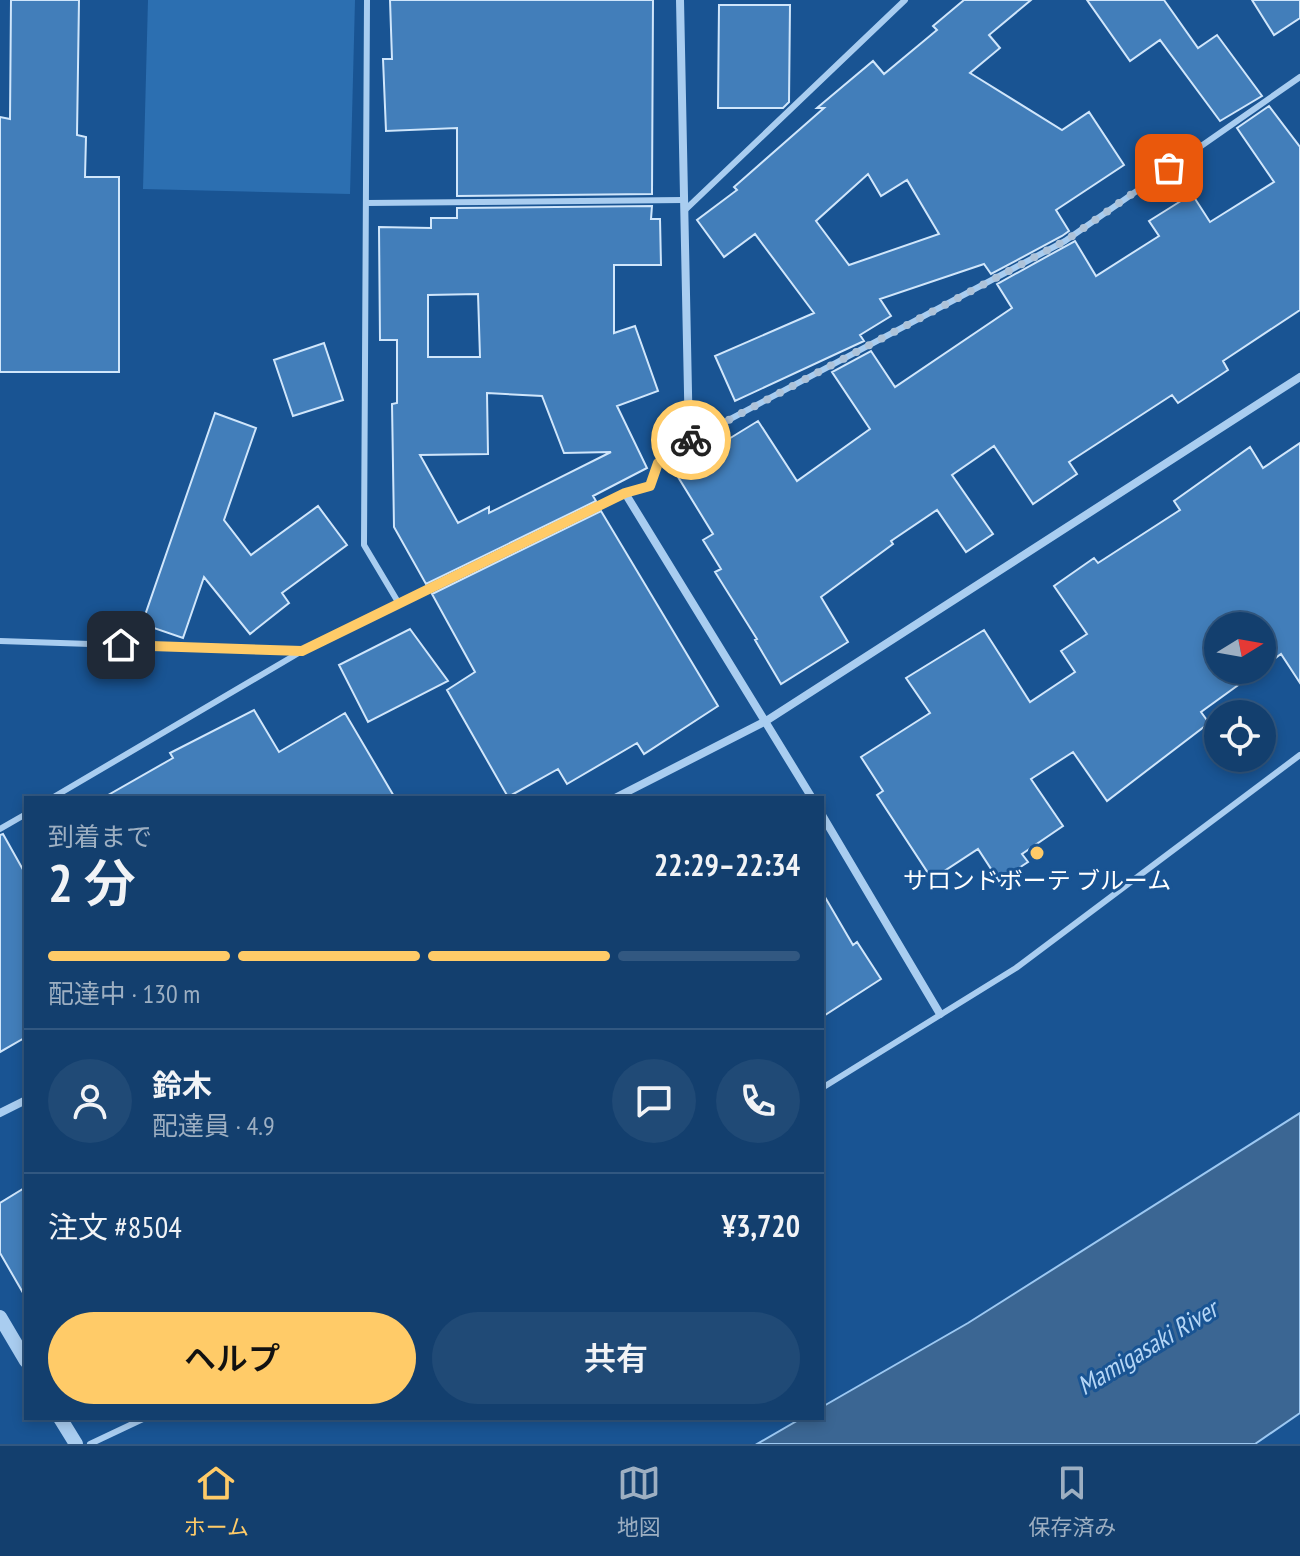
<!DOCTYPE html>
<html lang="ja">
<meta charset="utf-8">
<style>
:root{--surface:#133f6e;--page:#204a76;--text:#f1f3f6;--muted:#9dafc2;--line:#325881;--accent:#ffcb68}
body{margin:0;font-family:"PT Sans Narrow","Noto Sans JP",sans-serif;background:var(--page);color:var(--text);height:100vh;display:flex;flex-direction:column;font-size:30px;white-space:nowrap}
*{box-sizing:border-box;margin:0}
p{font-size:26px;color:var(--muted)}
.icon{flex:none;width:44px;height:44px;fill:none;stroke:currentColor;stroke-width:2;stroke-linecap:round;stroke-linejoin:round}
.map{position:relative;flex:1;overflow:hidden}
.details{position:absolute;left:24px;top:796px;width:800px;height:624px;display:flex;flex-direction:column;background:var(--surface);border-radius:0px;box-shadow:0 4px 12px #0003,0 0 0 2px var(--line)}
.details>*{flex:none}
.needle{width:52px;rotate:79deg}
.tools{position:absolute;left:1204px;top:612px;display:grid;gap:16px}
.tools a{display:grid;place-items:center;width:72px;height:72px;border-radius:50%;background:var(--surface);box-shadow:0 4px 12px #0003,0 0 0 2px var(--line);font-size:40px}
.pin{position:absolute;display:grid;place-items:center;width:68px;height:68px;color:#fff;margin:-34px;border-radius:16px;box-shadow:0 4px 12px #0006}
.courier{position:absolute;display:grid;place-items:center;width:80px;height:80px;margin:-40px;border:6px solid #ffcb68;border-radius:50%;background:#fff;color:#222;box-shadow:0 2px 10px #0007}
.head em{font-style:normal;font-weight:600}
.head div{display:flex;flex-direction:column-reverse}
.head{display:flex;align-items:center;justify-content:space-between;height:136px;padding:0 24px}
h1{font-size:52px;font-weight:600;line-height:60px}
.bar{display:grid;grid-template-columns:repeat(4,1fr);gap:12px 8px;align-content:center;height:96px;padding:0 24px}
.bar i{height:10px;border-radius:6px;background:var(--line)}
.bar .on{background:var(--accent)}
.bar p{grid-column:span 4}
.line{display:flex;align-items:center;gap:20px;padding:0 24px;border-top:2px solid var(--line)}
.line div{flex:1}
.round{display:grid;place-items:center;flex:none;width:84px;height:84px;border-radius:42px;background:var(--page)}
.primary-button{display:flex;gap:16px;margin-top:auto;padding:16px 24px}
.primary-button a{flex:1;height:92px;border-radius:48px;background:var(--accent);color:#111;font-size:32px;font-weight:600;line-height:92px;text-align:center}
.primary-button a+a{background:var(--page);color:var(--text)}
.tabs{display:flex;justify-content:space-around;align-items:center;height:112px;border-top:2px solid var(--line);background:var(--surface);font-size:22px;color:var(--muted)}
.tabs a{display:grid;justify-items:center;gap:4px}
.tabs .on{color:var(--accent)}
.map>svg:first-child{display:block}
.green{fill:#2c6fb1}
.water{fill:#3b6693;stroke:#9cc8f2;stroke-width:2}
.building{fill:#427eba;stroke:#d0e6fb;stroke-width:2;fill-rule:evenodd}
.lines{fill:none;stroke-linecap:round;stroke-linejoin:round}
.service{stroke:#a9cdf0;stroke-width:6}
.minor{stroke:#a9cdf0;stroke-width:8}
.tertiary{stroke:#a9cdf0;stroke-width:14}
.done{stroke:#aec3d9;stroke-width:8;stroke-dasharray:0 14.4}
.route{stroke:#ffcb68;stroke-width:10}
.poi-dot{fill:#ffcb68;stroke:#195493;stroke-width:3}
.labels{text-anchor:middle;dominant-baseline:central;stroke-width:6;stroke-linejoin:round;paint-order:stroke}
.poi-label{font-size:24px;fill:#fff;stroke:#195493}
.water-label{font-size:26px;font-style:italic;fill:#b5d6f6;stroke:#195493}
</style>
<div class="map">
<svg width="1300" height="1444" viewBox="0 0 1300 1444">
<rect width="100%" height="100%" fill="#195493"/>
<path class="green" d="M 148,0 L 355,0 L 350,194 L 143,189 Z"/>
<path class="water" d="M 1300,1113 L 1300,1413 L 1255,1444 L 757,1444 L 802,1418 L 822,1418 L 822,1407 L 968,1323 Z"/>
<path class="building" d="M 11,0 L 79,0 L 77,135 L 86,137 L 85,177 L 119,177 L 119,372 L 0,372 L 0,117 L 10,119 Z
M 390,0 L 653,0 L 652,194 L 457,196 L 457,128 L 386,131 L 383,59 L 392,59 Z
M 964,0 L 1031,0 L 989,35 L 1000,48 L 970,73 L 1062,130 L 1089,112 L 1124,165 L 1056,210 L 1069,231 L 1062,236 L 991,274 L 984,264 L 880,299 L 891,316 L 860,335 L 864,341 L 735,401 L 715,356 L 814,313 L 755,234 L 724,257 L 697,220 L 737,190 L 734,187 L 824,108 L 817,108 L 873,61 L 884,74 L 937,30 L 933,26 ZM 868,174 L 881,196 L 907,180 L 939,234 L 849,265 L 816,221 Z
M 1087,0 L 1164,0 L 1198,48 L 1217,35 L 1262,96 L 1220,121 L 1160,40 L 1130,61 Z
M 1252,0 L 1300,0 L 1300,18 L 1274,35 Z
M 719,5 L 790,5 L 789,102 L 783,108 L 718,108 Z
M 1269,106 L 1300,147 L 1300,310 L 1223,361 L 1228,370 L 1178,403 L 1172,395 L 1069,462 L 1077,474 L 1033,504 L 994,446 L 952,475 L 993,534 L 966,552 L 937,510 L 891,541 L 893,544 L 821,597 L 848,642 L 781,684 L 755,640 L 757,639 L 715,572 L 721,569 L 703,540 L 713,534 L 675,472 L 758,421 L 797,481 L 870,429 L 832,372 L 871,351 L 895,387 L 1012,308 L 997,284 L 1075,241 L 1096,276 L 1159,236 L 1149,221 L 1192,194 L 1210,222 L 1274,182 L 1237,128 Z
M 652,206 L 651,219 L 660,219 L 661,265 L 614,265 L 614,333 L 635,326 L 658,391 L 617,406 L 647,468 L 593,496 L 596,501 L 426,584 L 394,527 L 392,404 L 397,403 L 397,340 L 380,340 L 379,227 L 431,228 L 431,218 L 457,218 L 457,208 ZM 478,294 L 480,357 L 428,357 L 428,295 ZM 487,393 L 542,396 L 564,453 L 611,452 L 489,513 L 489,507 L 458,523 L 420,455 L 488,454 Z
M 324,343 L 343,400 L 293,416 L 274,360 Z
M 215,413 L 256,428 L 224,520 L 251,555 L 318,506 L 347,545 L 282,593 L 289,603 L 250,634 L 204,577 L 183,638 L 142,624 Z
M 1300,443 L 1300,683 L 1281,654 L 1262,668 L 1262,626 L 1218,626 L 1218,670 L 1259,670 L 1201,712 L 1209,723 L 1107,801 L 1073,752 L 1031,779 L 1063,826 L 1022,854 L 1028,862 L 999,881 L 978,849 L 932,879 L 877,795 L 883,791 L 861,757 L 930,713 L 906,678 L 984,630 L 1030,702 L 1075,672 L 1061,651 L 1087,634 L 1054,586 L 1094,558 L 1098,563 L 1180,510 L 1174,501 L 1250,447 L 1263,468 Z
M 601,511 L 718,706 L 644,754 L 637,743 L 567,784 L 558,769 L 508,797 L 447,690 L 475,672 L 432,594 Z
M 410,629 L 448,681 L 368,722 L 339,665 Z
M 254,710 L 279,752 L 345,713 L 395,798 L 103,798 L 173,758 L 170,753 Z
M 3,834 L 26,875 L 26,1037 L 0,1052 L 0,835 Z
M 822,892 L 853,945 L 857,942 L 881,979 L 822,1017 Z
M 26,1187 L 26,1298 L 0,1253 L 0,1203 Z"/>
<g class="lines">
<path class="service" d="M 367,0 L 364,545 L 398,602
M 366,203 L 683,200
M 685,210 L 905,0
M 689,441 L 1065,241 L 1300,77
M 0,641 L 300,651
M 52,798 L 302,651 L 625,493
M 0,829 L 26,814
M 822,1088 L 1016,968 L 1300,755
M 90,1444 L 145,1418"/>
<path class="minor" d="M 680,0 L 689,441 L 658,463 L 650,486 L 625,493 L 812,798
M 615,798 L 766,721 L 1300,377
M 822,815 L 940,1014
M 0,1113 L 26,1100"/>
<path class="tertiary" d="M 0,1317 L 26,1361
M 60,1418 L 76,1444"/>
</g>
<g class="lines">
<path class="done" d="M 691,440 L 1065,241 L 1169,168"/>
<path class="route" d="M 121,645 L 302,651 L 625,493 L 650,486 L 658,463 L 691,440"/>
</g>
<circle class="poi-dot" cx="1037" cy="853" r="8"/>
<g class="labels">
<g class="poi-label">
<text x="1037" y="880">サロンドボーテ ブルーム</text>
</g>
<g class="water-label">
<text transform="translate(1147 1347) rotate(-31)">Mamigasaki River</text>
</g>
</g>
</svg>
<div class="tools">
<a><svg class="needle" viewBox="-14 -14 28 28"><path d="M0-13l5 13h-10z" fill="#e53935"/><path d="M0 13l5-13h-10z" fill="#9dafc2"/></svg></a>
<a><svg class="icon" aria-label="locate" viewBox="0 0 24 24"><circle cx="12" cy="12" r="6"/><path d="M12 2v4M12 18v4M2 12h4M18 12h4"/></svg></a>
</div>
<div class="pin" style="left:1169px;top:168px;background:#ea580c"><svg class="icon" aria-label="bag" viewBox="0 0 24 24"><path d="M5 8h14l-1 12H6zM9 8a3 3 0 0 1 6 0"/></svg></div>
<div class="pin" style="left:121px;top:645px;background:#1f2937"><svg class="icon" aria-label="home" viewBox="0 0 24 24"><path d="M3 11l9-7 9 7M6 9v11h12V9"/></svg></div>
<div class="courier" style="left:691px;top:440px"><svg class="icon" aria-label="bike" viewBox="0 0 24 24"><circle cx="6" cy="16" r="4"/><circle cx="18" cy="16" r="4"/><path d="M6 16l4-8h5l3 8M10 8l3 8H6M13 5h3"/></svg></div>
<section class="details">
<div class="head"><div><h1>2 分</h1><p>到着まで</p></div><em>22:29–22:34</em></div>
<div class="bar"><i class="on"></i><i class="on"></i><i class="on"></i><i></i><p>配達中 · 130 m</p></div>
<div class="line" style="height:144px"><a class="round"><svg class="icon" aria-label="person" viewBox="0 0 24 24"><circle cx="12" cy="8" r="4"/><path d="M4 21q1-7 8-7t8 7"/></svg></a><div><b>鈴木</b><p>配達員 · 4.9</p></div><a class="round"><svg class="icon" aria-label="chat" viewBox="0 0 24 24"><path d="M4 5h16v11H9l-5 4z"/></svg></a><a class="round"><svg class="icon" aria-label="phone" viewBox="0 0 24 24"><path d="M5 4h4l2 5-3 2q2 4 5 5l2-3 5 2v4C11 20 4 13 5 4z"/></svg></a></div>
<div class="line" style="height:104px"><div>注文 #8504</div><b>¥3,720</b></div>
<div class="primary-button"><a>ヘルプ</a><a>共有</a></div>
</section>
</div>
<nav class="tabs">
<a class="on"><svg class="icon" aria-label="home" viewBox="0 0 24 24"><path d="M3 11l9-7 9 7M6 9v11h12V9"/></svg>ホーム</a>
<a><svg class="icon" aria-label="map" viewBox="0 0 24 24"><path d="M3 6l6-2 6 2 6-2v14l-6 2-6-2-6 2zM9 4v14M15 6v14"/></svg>地図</a>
<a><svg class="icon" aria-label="saved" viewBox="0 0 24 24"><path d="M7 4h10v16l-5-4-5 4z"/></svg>保存済み</a>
</nav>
